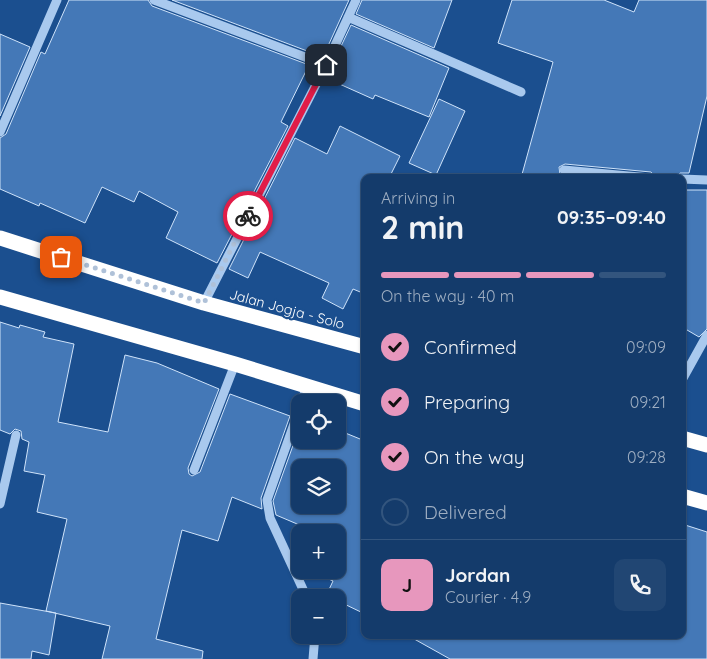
<!DOCTYPE html>
<meta charset="utf-8">
<style>
:root{--surface:#143b6b;--page:#214673;--text:#f1f3f6;--muted:#9dadc1;--line:#33557e;--accent:#e797bd}
body{margin:0;font-family:Quicksand,sans-serif;background:var(--page);color:var(--text);height:100vh;display:flex;flex-direction:column;font-size:19px;white-space:nowrap}
*{box-sizing:border-box;margin:0}
p{font-size:16px;color:var(--muted)}
.icon{flex:none;width:28px;height:28px;fill:none;stroke:currentColor;stroke-width:2;stroke-linecap:round;stroke-linejoin:round}
.map{position:relative;flex:1;overflow:hidden}
.side{position:absolute;left:361px;top:174px;width:325px;height:465px;display:flex;flex-direction:column;background:var(--surface);border-radius:10px;box-shadow:0 1px 4px #0004,0 0 0 1px var(--line)}
.side>*{flex:none}
.tools{position:absolute;left:291px;top:394px;display:grid;gap:10px}
.tools a{display:grid;place-items:center;width:55px;height:55px;border-radius:10px;background:var(--surface);box-shadow:0 1px 4px #0004,0 0 0 1px var(--line);font-size:25px}
.pin{position:absolute;display:grid;place-items:center;width:42px;height:42px;color:#fff;margin:-21px;border-radius:10px;box-shadow:0 2px 8px #0006}
.courier{position:absolute;display:grid;place-items:center;width:50px;height:50px;margin:-25px;border:4px solid #e11d48;border-radius:50%;background:#fff;color:#222;box-shadow:0 1px 6px #0007}
.summary em{font-style:normal;font-weight:700}
.summary div{display:flex;flex-direction:column-reverse}
.summary{display:flex;align-items:center;justify-content:space-between;height:85px;padding:0 20px}
h1{font-size:32px;font-weight:700;line-height:38px}
.bar{display:grid;grid-template-columns:repeat(4,1fr);gap:8px 5px;align-content:center;height:60px;padding:0 20px}
.bar i{height:6px;border-radius:4px;background:var(--line)}
.bar .on{background:var(--accent)}
.bar p{grid-column:span 4}
.line{display:flex;align-items:center;gap:12px;padding:0 20px;border-top:1px solid var(--line)}
.line div{flex:1}
.round{display:grid;place-items:center;flex:none;width:52px;height:52px;border-radius:10px;background:var(--page)}
ol{padding:0 20px;list-style:none}
li{display:flex;align-items:center;gap:15px;height:55px}
li p{margin-inline-start:auto}
li .icon{padding:5px;border-radius:50%;background:var(--accent);color:#111;stroke-width:4}
li:last-child{color:var(--muted)}
li i{width:28px;height:28px;border:2px solid var(--line);border-radius:50%}
.map>svg:first-child{display:block}
.building{fill:#4478b7;stroke:#cfe3fa;fill-rule:evenodd}
.lines{fill:none;stroke-linecap:round;stroke-linejoin:round}
.minor{stroke:#a9c9ee;stroke-width:9}
.highway{stroke:#fff;stroke-width:15}
.done{stroke:#afc1d8;stroke-width:5;stroke-dasharray:0 9}
.route{stroke:#e11d48;stroke-width:6}
.labels{text-anchor:middle;dominant-baseline:central;stroke-width:4.5;stroke-linejoin:round;paint-order:stroke}
.street-label{font-size:14px;fill:#fff;stroke:#1b4f8f}
</style>
<div class="map">
<svg width="707" height="659" viewBox="0 0 707 659">
<rect width="100%" height="100%" fill="#1b4f8f"/>
<path class="building" d="M 69,0 L 148,0 L 152,6 L 317,68 L 315,72 L 307,69 L 281,122 L 288,126 L 217,263 L 166,238 L 178,212 L 139,191 L 134,202 L 102,187 L 85,223 L 40,203 L 39,206 L 0,189 L 0,138 L 6,134 L 41,52 L 45,54 Z
M 172,0 L 349,0 L 323,57 Z
M 362,0 L 452,0 L 434,48 L 356,14 Z
M 512,0 L 604,0 L 634,12 L 639,0 L 707,0 L 707,96 L 689,173 L 680,173 L 676,178 L 656,178 L 651,172 L 565,164 L 559,167 L 560,175 L 577,178 L 521,178 L 553,62 L 498,43 Z
M 351,25 L 449,68 L 429,117 L 375,95 L 373,99 L 326,78 Z
M 0,34 L 30,47 L 0,116 Z
M 439,99 L 465,111 L 436,175 L 409,163 Z
M 340,126 L 400,156 L 389,178 L 365,178 L 365,294 L 353,289 L 343,309 L 322,298 L 329,283 L 260,252 L 248,278 L 229,269 L 295,138 L 327,154 Z
M 682,190 L 707,190 L 707,329 L 699,337 L 682,327 Z
M 0,322 L 19,328 L 20,325 L 45,332 L 43,337 L 74,344 L 58,422 L 108,432 L 125,355 L 157,363 L 219,389 L 188,468 L 189,474 L 192,476 L 200,472 L 230,394 L 290,416 L 261,498 L 262,509 L 232,497 L 218,541 L 182,530 L 156,639 L 203,651 L 202,659 L 102,659 L 110,626 L 46,611 L 67,519 L 37,512 L 45,475 L 24,471 L 29,442 L 22,439 L 21,431 L 15,429 L 10,434 L 0,430 Z
M 300,426 L 300,440 L 338,440 L 338,430 L 365,441 L 365,614 L 338,601 L 338,598 L 326,596 L 333,581 L 313,572 L 314,570 L 338,570 L 338,532 L 316,532 L 276,515 L 273,501 ZM 300,468 L 338,468 L 338,505 L 300,505 Z
M 682,524 L 707,532 L 707,659 L 450,659 L 407,635 L 682,635 Z
M 0,603 L 56,613 L 49,655 L 32,651 L 31,659 L 0,659 Z"/>
<g class="lines">
<path class="minor" d="M 154,0 L 326,65
M 348,17 L 521,92
M 0,132 L 57,0
M 564,170 L 650,178
M 682,179 L 707,180
M 204,303 L 326,65 L 356,0
M 682,380 L 707,335
M 301,402 L 307,387
M 300,407 L 267,500 L 270,518 L 307,598
M 194,470 L 235,364
M 0,504 L 16,435
M 313,659 L 315,635"/>
<path class="highway" d="M 0,238 L 204,303 L 365,347
M 0,297 L 235,364 L 365,404
M 682,438 L 707,445
M 682,496 L 707,503"/>
</g>
<g class="lines">
<path class="done" d="M 61,257 L 204,303 L 248,216"/>
<path class="route" d="M 248,216 L 326,65"/>
</g>
<g class="labels">
<g class="street-label">
<text transform="translate(287 309) rotate(15)">Jalan Jogja - Solo</text>
</g>
</g>
</svg>
<div class="tools">
<a><svg class="icon" aria-label="locate" viewBox="0 0 24 24"><circle cx="12" cy="12" r="6"/><path d="M12 2v4M12 18v4M2 12h4M18 12h4"/></svg></a>
<a><svg class="icon" aria-label="layers" viewBox="0 0 24 24"><path d="M12 4l9 5-9 5-9-5zM3 14l9 5 9-5"/></svg></a>
<a>+</a>
<a>−</a>
</div>
<div class="pin" style="left:61px;top:257px;background:#ea580c"><svg class="icon" aria-label="bag" viewBox="0 0 24 24"><path d="M5 8h14l-1 12H6zM9 8a3 3 0 0 1 6 0"/></svg></div>
<div class="pin" style="left:326px;top:65px;background:#1f2937"><svg class="icon" aria-label="home" viewBox="0 0 24 24"><path d="M3 11l9-7 9 7M6 9v11h12V9"/></svg></div>
<div class="courier" style="left:248px;top:216px"><svg class="icon" aria-label="bike" viewBox="0 0 24 24"><circle cx="6" cy="16" r="4"/><circle cx="18" cy="16" r="4"/><path d="M6 16l4-8h5l3 8M10 8l3 8H6M13 5h3"/></svg></div>
<section class="side">
<div class="summary"><div><h1>2 min</h1><p>Arriving in</p></div><em>09:35–09:40</em></div>
<div class="bar"><i class="on"></i><i class="on"></i><i class="on"></i><i></i><p>On the way · 40 m</p></div>
<ol>
<li><svg class="icon" aria-label="check" viewBox="0 0 24 24"><path d="M5 12l5 5 9-10"/></svg>Confirmed<p>09:09</p></li>
<li><svg class="icon" aria-label="check" viewBox="0 0 24 24"><path d="M5 12l5 5 9-10"/></svg>Preparing<p>09:21</p></li>
<li><svg class="icon" aria-label="check" viewBox="0 0 24 24"><path d="M5 12l5 5 9-10"/></svg>On the way<p>09:28</p></li>
<li><i></i>Delivered</li>
</ol>
<div class="line" style="height:90px"><b class="round" style="background:var(--accent);color:#111">J</b><div><b>Jordan</b><p>Courier · 4.9</p></div><a class="round"><svg class="icon" aria-label="phone" viewBox="0 0 24 24"><path d="M5 4h4l2 5-3 2q2 4 5 5l2-3 5 2v4C11 20 4 13 5 4z"/></svg></a></div>
</section>
</div>
